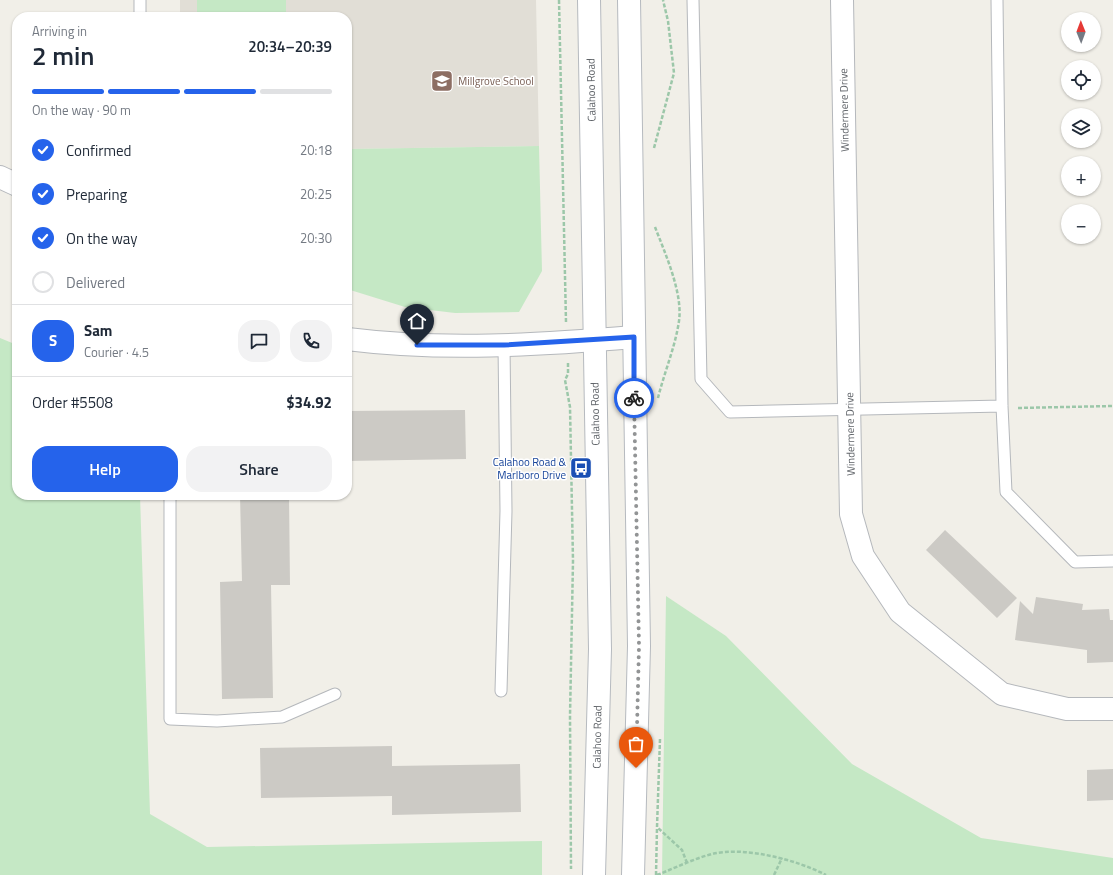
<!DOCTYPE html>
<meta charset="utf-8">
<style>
:root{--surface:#fff;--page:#f2f2f3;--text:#1f2937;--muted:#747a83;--line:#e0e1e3;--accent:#2563eb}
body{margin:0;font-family:"Titillium Web",sans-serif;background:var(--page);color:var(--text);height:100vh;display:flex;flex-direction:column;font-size:15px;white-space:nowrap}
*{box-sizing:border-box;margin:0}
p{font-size:13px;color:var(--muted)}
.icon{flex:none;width:22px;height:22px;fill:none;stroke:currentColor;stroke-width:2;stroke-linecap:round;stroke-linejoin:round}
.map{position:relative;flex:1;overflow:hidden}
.details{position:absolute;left:12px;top:12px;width:340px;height:488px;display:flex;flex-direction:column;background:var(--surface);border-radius:16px;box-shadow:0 1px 3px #0004}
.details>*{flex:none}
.needle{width:26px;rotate:359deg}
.tools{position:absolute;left:1061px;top:12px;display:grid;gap:8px}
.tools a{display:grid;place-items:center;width:40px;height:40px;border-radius:50%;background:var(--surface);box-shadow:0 1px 3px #0004;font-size:20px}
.pin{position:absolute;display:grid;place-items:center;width:34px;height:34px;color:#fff;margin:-41px -17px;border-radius:50% 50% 50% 0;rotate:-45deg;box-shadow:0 0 4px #0007}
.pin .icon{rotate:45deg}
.courier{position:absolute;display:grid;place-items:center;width:40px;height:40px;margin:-20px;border:3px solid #2563eb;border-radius:50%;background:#fff;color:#222;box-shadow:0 1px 5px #0007}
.overview em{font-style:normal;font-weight:600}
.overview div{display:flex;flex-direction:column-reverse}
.overview{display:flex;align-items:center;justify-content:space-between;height:68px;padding:0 20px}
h1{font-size:26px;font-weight:600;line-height:30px}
.bar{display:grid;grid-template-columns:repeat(4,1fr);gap:6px 4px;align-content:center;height:48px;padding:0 20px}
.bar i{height:5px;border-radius:3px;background:var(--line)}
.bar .current{background:var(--accent)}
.bar p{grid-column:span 4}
.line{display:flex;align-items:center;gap:10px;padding:0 20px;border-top:1px solid var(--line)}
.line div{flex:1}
.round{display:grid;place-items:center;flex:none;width:42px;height:42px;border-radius:16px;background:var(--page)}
ol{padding:0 20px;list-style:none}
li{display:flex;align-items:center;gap:12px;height:44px}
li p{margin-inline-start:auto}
li .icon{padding:4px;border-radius:50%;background:var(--accent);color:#fff;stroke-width:4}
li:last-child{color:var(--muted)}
li i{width:22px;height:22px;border:2px solid var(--line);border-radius:50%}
.primary-button{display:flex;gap:8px;margin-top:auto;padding:8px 20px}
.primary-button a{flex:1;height:46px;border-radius:16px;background:var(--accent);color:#fff;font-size:16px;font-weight:600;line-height:46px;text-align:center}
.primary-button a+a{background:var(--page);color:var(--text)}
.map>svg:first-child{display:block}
.education{fill:#e1ded6}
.green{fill:#c5e8c5}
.building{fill:#cccac5}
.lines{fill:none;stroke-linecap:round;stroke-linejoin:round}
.service-casing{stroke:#b5b8bc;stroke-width:13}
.minor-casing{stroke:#b5b8bc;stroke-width:24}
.secondary-casing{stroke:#b6babf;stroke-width:24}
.path{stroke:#9cc7a9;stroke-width:2.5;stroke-dasharray:4 2;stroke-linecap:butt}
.service{stroke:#fff;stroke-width:11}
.minor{stroke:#fff;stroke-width:22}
.secondary{stroke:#fff;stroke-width:22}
.done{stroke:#929495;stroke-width:4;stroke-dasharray:0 7.2}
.route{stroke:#2563eb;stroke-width:5}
.labels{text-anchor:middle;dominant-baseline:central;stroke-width:3;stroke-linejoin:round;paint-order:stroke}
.education-label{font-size:11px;fill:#785e54;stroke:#fff;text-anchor:start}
.street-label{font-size:11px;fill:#5f6368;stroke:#fff}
.transit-label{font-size:11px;fill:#164399;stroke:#fff;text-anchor:end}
</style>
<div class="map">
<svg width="1113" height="875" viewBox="0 0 1113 875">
<rect width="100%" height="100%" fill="#f1efe8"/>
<path class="education" d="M 180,0 L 536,0 L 539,146 L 347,149 L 347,17 L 180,17 Z"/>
<path class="green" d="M 197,0 L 286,0 L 286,17 L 197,17 Z
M 539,146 L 542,271 L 519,312 L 455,313 L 405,307 L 347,289 L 347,149 Z
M 0,338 L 17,345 L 17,495 L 140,495 L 150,814 L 207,847 L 542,841 L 542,875 L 0,875 Z
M 666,596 L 726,636 L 852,764 L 981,838 L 1113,858 L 1113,875 L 662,875 Z"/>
<path class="building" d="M 465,410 L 466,459 L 347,461 L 347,411 Z
M 240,495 L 289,495 L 290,585 L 271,585 L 273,698 L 222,699 L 220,582 L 242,581 Z
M 945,530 L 1017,598 L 997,618 L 926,550 Z
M 1036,597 L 1083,604 L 1082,610 L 1109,609 L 1110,620 L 1113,620 L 1113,662 L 1087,663 L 1087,650 L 1015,640 L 1020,601 L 1033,614 Z
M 392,746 L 392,766 L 520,764 L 521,812 L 392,815 L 392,796 L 261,798 L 260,748 Z
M 1113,769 L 1113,800 L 1087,801 L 1087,770 Z"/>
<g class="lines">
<g class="service-casing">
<path id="service" d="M 693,0 L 701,379 L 730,412 L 1002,406
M 997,0 L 1002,406 L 1006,492 L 1075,562 L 1113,561
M 140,17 L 140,0
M 170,495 L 170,719 L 217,721 L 282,717 L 335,694
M 501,691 L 506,511 L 504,345"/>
</g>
<g class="minor-casing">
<path id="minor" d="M 842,0 L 851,514 L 863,556 L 900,612 L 1002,694 L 1067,709 L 1113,709
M 0,177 L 17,185
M 347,339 C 442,351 538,345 634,337"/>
</g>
<g class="secondary-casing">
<path id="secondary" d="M 589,0 L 600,649 L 594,875
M 629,0 L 639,646 L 633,875"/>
</g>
<path class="path" d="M 559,0 L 566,322
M 654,148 L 674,73 L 668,21 L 663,0
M 655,227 C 665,253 683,293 679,321 C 675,348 664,373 658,398
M 568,363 L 568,374 L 565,380 L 570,407 L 573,561 L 570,716 L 571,869
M 1018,408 L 1113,406
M 660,739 L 657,827 L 682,850 L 687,863
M 656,875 L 657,828
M 657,875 C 675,868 693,859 712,854 C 745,846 797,860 826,875
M 774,875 L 782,858"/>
<use href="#service" class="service"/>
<use href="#minor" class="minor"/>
<use href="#secondary" class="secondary"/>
</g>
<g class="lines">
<path class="done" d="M 634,398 L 639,646 L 636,768"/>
<path class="route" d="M 417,345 L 504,345 L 634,337 L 634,398"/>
</g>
<defs>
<g id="school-square" transform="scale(1.15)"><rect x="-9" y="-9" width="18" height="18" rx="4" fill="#8d6e63" stroke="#fff"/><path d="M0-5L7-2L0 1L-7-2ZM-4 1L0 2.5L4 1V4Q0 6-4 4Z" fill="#fff"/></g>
<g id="bus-square" transform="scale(1.15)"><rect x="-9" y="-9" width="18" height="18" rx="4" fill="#1a4fb4" stroke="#fff"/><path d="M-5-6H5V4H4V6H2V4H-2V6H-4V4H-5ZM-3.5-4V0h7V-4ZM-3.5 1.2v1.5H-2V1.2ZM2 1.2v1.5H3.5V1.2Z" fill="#fff"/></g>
</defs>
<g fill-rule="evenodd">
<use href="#school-square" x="442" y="81"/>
<use href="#bus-square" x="581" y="468"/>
</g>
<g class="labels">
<g class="education-label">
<text x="458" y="81">Millgrove School</text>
</g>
<g class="street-label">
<text transform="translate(591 90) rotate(-91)">Calahoo Road</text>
<text transform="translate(844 110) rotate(-91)">Windermere Drive</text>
<text transform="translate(595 414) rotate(-91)">Calahoo Road</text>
<text transform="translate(850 434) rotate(-91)">Windermere Drive</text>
<text transform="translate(597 737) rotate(-89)">Calahoo Road</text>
</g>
<g class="transit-label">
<text x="566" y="462">Calahoo Road &amp;<tspan x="566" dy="13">Marlboro Drive</tspan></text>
</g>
</g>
</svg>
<div class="tools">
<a><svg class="needle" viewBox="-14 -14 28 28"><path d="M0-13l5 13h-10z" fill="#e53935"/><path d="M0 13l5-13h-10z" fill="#747a83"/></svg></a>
<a><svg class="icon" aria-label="locate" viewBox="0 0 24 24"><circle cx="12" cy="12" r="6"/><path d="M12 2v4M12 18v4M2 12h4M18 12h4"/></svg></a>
<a><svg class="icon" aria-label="layers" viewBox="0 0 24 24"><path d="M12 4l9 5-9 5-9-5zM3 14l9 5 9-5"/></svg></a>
<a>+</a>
<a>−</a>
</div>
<div class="pin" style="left:636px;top:768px;background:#ea580c"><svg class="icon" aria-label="bag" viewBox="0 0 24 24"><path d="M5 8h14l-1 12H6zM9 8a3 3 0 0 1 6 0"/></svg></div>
<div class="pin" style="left:417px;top:345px;background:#1f2937"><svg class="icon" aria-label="home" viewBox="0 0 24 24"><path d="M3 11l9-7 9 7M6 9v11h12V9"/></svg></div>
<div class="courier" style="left:634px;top:398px"><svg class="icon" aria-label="bike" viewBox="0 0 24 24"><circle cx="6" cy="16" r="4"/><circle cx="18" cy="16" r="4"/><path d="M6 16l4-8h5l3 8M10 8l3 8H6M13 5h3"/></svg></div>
<section class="details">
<div class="overview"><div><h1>2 min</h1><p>Arriving in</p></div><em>20:34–20:39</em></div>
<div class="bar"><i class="current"></i><i class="current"></i><i class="current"></i><i></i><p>On the way · 90 m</p></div>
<ol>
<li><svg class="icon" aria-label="check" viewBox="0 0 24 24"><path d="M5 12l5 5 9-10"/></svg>Confirmed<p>20:18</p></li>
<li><svg class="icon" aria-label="check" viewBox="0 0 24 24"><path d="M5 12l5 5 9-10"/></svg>Preparing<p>20:25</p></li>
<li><svg class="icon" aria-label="check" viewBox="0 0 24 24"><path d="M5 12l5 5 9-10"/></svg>On the way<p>20:30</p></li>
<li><i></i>Delivered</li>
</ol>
<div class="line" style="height:72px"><b class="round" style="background:var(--accent);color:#fff">S</b><div><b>Sam</b><p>Courier · 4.5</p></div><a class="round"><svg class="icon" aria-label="chat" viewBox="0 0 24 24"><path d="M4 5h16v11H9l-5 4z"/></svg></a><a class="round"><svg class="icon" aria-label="phone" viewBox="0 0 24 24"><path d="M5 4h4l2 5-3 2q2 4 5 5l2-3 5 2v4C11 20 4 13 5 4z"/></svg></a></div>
<div class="line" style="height:52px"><div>Order #5508</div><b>$34.92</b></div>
<div class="primary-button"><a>Help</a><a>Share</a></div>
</section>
</div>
